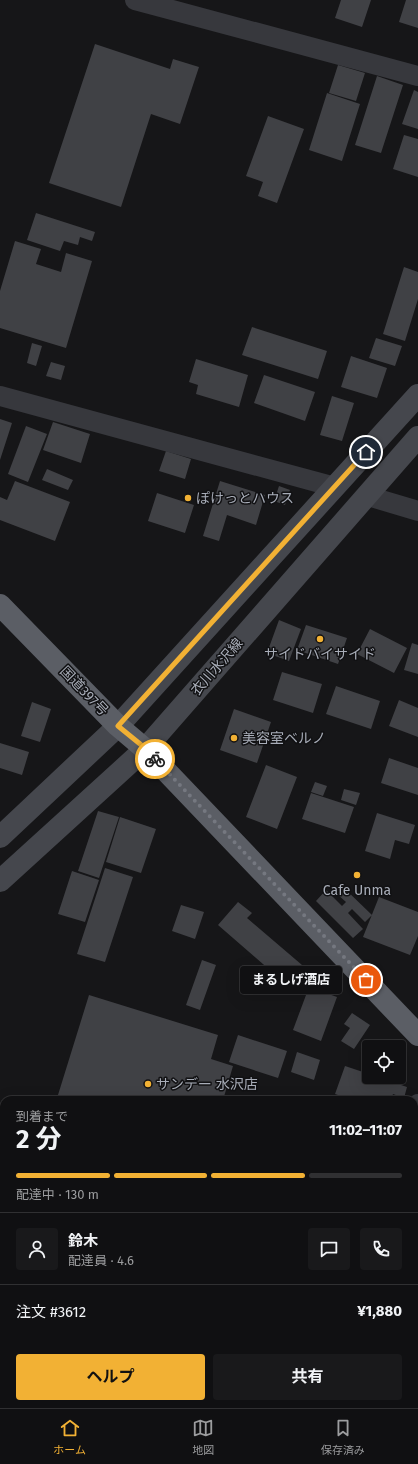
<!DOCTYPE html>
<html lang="ja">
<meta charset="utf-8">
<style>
:root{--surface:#101012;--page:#19191b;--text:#f1f3f6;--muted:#9c9d9f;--line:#303032;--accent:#f2b134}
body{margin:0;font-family:"Fira Sans","Noto Sans JP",sans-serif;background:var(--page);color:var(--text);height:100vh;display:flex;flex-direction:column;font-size:15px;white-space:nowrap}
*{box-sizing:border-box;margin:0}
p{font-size:13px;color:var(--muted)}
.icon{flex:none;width:22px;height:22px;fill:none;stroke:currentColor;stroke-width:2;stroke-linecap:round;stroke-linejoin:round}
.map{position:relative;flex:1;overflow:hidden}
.sheet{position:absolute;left:0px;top:1096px;width:418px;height:312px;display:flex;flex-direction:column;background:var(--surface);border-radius:12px 12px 0 0;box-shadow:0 4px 16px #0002,0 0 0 1px var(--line)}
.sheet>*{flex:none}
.fabs{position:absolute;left:362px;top:1040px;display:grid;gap:8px}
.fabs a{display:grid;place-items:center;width:44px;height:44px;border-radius:4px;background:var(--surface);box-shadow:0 4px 16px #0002,0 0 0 1px var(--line);font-size:20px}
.pin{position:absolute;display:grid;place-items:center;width:34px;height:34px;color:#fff;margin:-17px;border:2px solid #fff;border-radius:50%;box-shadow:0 1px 4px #0007}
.courier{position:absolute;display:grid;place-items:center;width:40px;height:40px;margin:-20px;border:3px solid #f2b134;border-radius:50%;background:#fff;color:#222;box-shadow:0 1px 5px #0007}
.bubble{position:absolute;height:28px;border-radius:4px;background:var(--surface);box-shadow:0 4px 16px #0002,0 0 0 1px var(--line);font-size:13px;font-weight:700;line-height:28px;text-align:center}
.head em{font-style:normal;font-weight:700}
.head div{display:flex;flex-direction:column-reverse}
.head{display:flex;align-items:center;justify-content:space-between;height:68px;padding:0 16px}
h1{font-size:26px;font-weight:700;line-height:30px}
.bar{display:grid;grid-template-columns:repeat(4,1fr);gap:6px 4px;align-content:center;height:48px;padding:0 16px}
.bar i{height:5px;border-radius:3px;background:var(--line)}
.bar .on{background:var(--accent)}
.bar p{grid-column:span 4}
.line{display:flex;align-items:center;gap:10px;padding:0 16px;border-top:1px solid var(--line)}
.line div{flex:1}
.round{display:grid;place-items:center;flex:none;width:42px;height:42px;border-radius:4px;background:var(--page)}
.primary-button{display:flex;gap:8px;margin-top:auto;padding:8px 16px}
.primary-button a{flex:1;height:46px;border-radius:4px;background:var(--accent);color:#111;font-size:16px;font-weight:700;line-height:46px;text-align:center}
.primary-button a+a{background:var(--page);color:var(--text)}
.menu{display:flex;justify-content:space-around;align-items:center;height:56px;border-top:1px solid var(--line);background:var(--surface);font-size:11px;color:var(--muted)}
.menu a{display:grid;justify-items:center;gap:2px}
.menu .on{color:var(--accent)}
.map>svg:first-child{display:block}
.building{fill:#404145}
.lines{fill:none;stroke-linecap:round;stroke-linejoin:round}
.minor{stroke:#37383d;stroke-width:20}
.secondary{stroke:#45474d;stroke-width:22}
.trunk{stroke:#5b5e65;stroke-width:22}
.done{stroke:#757880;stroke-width:4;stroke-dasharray:0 7.2}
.route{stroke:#f2b134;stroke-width:5}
.poi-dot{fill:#f2b134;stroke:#111113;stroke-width:1.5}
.labels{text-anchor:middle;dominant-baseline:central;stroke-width:3;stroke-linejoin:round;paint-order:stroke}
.poi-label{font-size:14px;fill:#a8adb8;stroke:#111113;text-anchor:start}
.street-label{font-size:14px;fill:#a8adb8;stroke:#111113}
</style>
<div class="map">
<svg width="418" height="1408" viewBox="0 0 418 1408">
<rect width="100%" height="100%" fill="#161618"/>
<path class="building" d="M 341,0 L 371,0 L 362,27 L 335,18 Z
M 406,0 L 418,0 L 418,28 L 399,22 Z
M 95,44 L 170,69 L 173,59 L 199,67 L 180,124 L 151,114 L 121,207 L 49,183 Z
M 338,65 L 365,73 L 356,101 L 329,93 Z
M 377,76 L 403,85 L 381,153 L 355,145 Z
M 414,90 L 418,92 L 418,129 L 402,124 Z
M 327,93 L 360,104 L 342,161 L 309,150 Z
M 268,116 L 304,129 L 277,203 L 258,196 L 263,182 L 246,176 Z
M 404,135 L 418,139 L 418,177 L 393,169 Z
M 36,213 L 95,232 L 92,241 L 80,237 L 78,245 L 64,241 L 60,251 L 27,240 Z
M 15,241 L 41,249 L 36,264 L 61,272 L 66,253 L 92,261 L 66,348 L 0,328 L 0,291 Z
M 404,267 L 418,272 L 418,299 L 405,341 L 383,334 Z
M 252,327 L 327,351 L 318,379 L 242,355 Z
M 376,338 L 402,346 L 395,366 L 369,358 Z
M 32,343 L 42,346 L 36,366 L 27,363 Z
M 351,356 L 387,368 L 377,398 L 341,387 Z
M 196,359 L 248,375 L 239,407 L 196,394 L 198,385 L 189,382 Z
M 51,362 L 65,366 L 61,380 L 46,376 Z
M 264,375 L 315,392 L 305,421 L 254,403 Z
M 332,396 L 354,403 L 342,441 L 320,435 Z
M 0,419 L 12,423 L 0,460 Z
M 53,422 L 90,434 L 81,463 L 43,450 Z
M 26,426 L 47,434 L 28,482 L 8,474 Z
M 166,451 L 191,459 L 185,479 L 159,471 Z
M 47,469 L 73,480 L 68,490 L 42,480 Z
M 15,481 L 70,502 L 55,541 L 0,520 L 0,497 L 7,500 Z
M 220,481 L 265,495 L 256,525 L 227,515 L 219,541 L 203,536 Z
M 279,486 L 290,490 L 285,505 L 274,501 Z
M 157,493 L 194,505 L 185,533 L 148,521 Z
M 279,620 L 301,629 L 289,661 L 267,653 Z
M 306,625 L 347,638 L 338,664 L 297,650 Z
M 370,629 L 407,648 L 394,673 L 357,654 Z
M 412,643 L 418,645 L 418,674 L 404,670 Z
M 282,672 L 322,684 L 313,713 L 273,700 Z
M 336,686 L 380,701 L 371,729 L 326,714 Z
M 399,700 L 418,708 L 418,737 L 389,726 Z
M 32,702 L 51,709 L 40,742 L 21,736 Z
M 234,709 L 271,722 L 257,763 L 220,750 Z
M 0,743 L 29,752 L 22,775 L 0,768 Z
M 389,758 L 418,768 L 418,795 L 381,783 Z
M 266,765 L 297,777 L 277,829 L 246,817 Z
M 315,782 L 327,786 L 323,796 L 311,792 Z
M 344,789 L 360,793 L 356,805 L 341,800 Z
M 311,793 L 354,807 L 345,833 L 302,819 Z
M 98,811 L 119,817 L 99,878 L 78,871 Z
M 377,813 L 415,825 L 409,844 L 395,840 L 390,859 L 365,851 Z
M 120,817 L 156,829 L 141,873 L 106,862 Z
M 105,868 L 133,877 L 105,962 L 77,954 Z
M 72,871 L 99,880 L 85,922 L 58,914 Z
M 344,888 L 372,915 L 365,922 L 352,909 L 348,913 L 363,929 L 353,938 L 316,901 L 326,890 L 342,906 L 346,902 L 337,894 Z
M 379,897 L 418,912 L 418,936 L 410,955 L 363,937 Z
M 238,902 L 252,913 L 247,918 L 302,965 L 286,984 L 218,925 Z
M 181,905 L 204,912 L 195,939 L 172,931 Z
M 202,960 L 216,965 L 200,1010 L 186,1005 Z
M 309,987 L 337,997 L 321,1041 L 293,1030 Z
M 89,995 L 218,1035 L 211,1059 L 233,1066 L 223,1100 L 76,1100 L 58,1095 Z
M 352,1013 L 370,1025 L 354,1049 L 341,1041 L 350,1028 L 344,1024 Z
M 238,1035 L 287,1051 L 278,1078 L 229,1062 Z
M 297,1052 L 320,1060 L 314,1080 L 291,1072 Z
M 345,1066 L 369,1074 L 369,1077 L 377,1077 L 407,1087 L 404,1098 L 393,1094 L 391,1100 L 353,1100 L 335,1094 Z
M 292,1096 L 304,1100 L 291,1100 Z
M 416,1188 L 418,1188 L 418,1214 L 414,1213 L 414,1199 Z
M 414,1228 L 418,1229 L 418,1261 L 414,1259 Z
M 131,1404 L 159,1404 L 163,1406 L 162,1408 L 129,1408 Z
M 261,1404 L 306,1404 L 305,1408 L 259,1408 Z
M 340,1404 L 351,1408 L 337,1408 Z"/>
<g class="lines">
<path class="minor" d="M 135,0 L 418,76
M 0,396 L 335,487
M 368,496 L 418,511
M 414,1119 L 418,1104
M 0,1159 L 4,1160
M 414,1269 L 418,1270
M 329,1408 L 330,1404"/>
<path class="secondary" d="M 0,837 L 118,726 L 418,395
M 0,881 L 145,749 L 418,437"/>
<path class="trunk" d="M 0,605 L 118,726 L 145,749 L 418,1035"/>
</g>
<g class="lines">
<path class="done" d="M 155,759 L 366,980"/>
<path class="route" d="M 155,759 L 145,748 L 118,726 L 366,452"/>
</g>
<g class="poi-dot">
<circle cx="188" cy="498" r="4"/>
<circle cx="320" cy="639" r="4"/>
<circle cx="234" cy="738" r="4"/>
<circle cx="357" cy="875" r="4"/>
<circle cx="148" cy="1084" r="4"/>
</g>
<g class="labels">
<g class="poi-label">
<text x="196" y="498">ぽけっとハウス</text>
<text x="320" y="654" text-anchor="middle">サイドバイサイド</text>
<text x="242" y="738">美容室ベルノ</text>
<text x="357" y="890" text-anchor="middle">Cafe Unma</text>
<text x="156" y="1084">サンデー 水沢店</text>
</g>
<g class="street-label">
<text transform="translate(217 667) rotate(-49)">衣川水沢線</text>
<text transform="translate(84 691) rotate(46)">国道397号</text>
</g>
</g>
</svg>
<div class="fabs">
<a><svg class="icon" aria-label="locate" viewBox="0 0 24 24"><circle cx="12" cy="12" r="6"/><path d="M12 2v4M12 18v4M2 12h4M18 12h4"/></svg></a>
</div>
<div class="pin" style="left:366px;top:980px;background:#ea580c"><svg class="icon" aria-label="bag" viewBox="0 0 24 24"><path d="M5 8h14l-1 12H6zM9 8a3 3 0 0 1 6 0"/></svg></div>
<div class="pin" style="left:366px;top:452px;background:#1f2937"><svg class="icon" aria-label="home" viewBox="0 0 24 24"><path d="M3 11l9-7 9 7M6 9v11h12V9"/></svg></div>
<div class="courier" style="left:155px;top:759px"><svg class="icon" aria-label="bike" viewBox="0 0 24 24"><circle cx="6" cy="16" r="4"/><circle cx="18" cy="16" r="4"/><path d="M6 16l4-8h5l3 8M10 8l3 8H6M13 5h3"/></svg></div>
<div class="bubble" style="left:240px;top:966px;width:102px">まるしげ酒店</div>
<section class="sheet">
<div class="head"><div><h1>2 分</h1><p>到着まで</p></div><em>11:02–11:07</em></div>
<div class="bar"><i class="on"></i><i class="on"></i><i class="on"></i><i></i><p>配達中 · 130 m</p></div>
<div class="line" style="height:72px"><a class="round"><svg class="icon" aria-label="person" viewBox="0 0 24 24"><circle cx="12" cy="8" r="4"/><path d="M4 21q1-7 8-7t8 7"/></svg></a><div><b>鈴木</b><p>配達員 · 4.6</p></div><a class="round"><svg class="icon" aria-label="chat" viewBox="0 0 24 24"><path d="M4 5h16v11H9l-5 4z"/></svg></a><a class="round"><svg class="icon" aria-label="phone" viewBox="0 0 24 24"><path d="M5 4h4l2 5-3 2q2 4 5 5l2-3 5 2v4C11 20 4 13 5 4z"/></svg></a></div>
<div class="line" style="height:52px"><div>注文 #3612</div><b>¥1,880</b></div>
<div class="primary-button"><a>ヘルプ</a><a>共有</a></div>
</section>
</div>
<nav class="menu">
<a class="on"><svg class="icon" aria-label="home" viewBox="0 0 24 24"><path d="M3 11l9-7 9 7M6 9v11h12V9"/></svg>ホーム</a>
<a><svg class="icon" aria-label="map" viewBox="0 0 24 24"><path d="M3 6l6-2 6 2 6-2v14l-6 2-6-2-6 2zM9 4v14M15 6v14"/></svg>地図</a>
<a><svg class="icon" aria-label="saved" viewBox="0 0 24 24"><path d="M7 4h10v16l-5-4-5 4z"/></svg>保存済み</a>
</nav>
